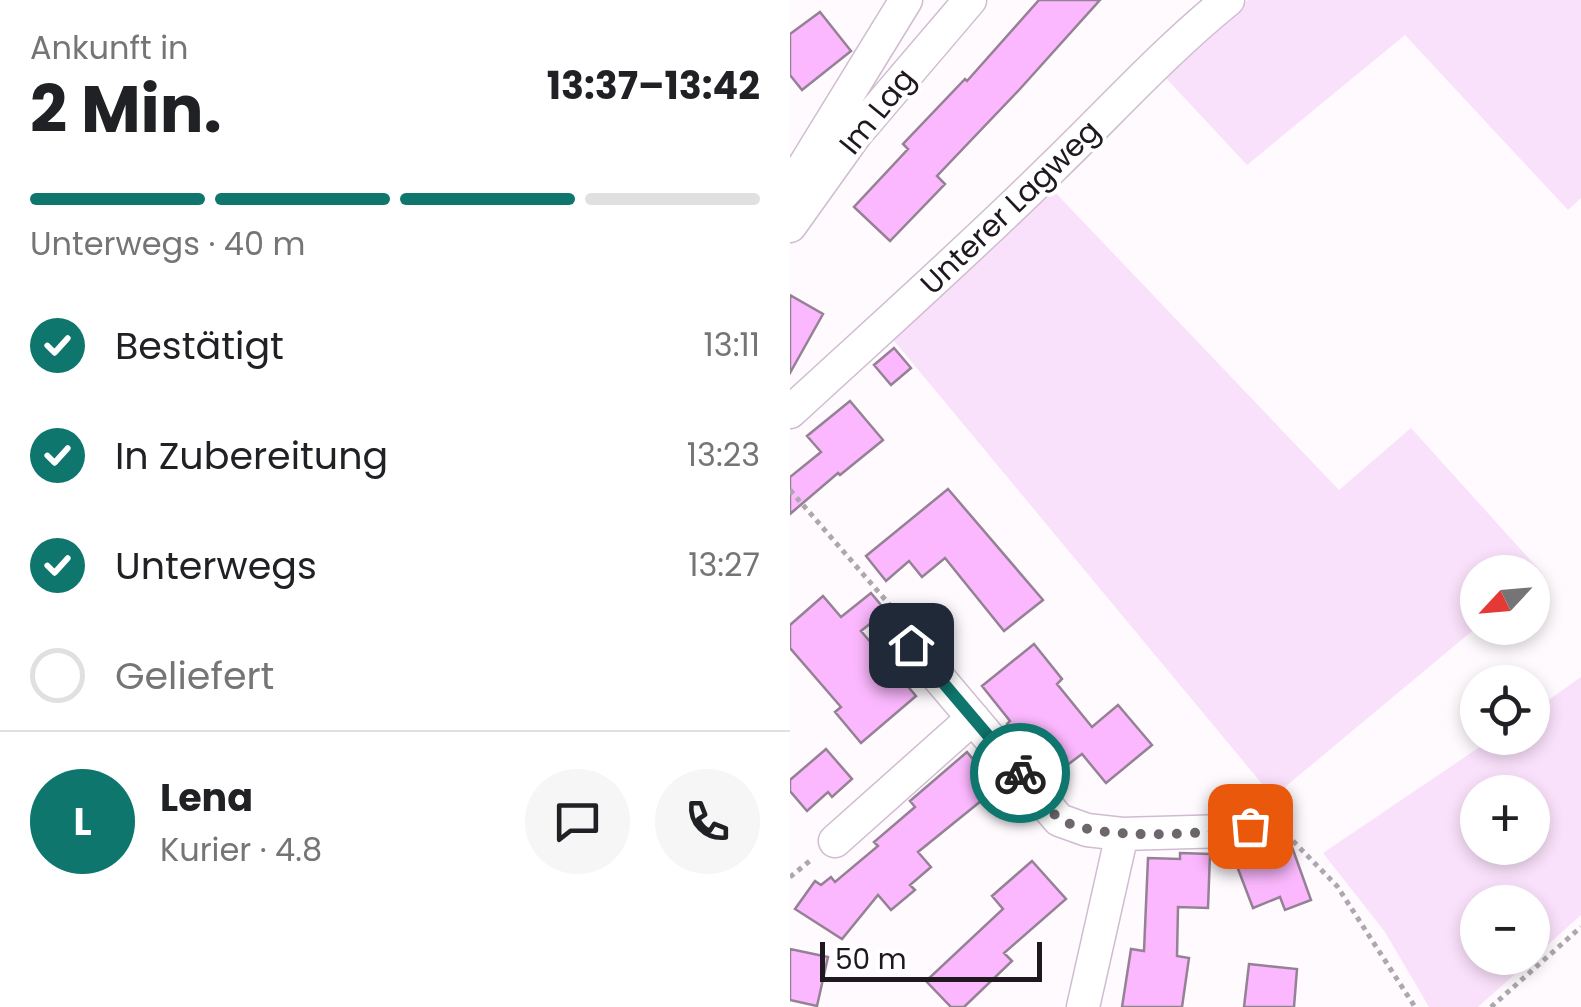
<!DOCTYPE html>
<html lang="de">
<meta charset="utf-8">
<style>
:root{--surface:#fff;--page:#f6f6f6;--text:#202124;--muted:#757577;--line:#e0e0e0;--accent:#0f766e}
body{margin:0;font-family:Poppins,sans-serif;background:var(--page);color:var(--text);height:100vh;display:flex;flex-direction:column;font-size:38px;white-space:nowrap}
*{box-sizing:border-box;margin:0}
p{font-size:32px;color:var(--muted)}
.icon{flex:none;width:55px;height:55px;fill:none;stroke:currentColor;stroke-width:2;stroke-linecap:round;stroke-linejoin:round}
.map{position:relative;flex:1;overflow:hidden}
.sheet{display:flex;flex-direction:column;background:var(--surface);width:790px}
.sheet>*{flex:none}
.needle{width:65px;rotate:244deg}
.buttons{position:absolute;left:670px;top:555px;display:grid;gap:20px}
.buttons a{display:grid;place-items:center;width:90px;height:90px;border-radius:50%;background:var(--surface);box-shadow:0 5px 15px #0003;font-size:50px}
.scale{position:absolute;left:30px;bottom:25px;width:222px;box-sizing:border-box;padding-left:10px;border:5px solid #1f181f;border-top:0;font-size:28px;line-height:35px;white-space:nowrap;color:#1f181f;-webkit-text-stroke:8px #fff;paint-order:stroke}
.pin{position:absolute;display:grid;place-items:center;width:85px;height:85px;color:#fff;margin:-42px;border-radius:20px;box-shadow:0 5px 15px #0006}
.courier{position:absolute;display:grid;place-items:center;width:100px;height:100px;margin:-50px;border:8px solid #0f766e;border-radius:50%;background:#fff;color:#222;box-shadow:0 2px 12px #0007}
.head em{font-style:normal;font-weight:700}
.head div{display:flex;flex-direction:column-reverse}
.head{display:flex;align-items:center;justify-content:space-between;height:170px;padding:0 30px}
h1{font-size:65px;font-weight:700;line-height:75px}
.bar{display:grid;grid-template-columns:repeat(4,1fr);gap:15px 10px;align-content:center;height:120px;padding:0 30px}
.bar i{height:12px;border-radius:8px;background:var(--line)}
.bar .current{background:var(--accent)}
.bar p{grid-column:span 4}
.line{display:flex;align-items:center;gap:25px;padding:0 30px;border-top:2px solid var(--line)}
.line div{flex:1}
.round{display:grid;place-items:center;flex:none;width:105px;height:105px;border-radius:52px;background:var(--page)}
ol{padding:0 30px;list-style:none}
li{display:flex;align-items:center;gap:30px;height:110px}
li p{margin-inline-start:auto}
li .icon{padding:10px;border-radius:50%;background:var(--accent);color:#fff;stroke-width:4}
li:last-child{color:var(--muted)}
li i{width:55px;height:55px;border:5px solid var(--line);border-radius:50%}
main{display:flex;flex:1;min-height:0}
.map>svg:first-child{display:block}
.green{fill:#fae1fb;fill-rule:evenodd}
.building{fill:#fcb8fe;stroke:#948294;stroke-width:2.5}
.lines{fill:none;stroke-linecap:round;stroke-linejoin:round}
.minor-casing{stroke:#cfbcd0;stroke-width:35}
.path{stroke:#ada8ad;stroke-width:5;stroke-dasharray:5 5;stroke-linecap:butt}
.minor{stroke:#fff;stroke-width:32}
.done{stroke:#6d676d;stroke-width:10;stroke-dasharray:0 18}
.route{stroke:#0f766e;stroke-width:12}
.labels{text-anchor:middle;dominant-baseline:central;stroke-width:8;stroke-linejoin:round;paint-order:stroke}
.street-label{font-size:30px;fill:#1f181f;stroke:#fff}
</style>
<main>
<section class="sheet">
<div class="head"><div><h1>2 Min.</h1><p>Ankunft in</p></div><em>13:37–13:42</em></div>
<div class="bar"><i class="current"></i><i class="current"></i><i class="current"></i><i></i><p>Unterwegs · 40 m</p></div>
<ol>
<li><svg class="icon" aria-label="check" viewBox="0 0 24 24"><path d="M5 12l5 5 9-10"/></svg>Bestätigt<p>13:11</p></li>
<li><svg class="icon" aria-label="check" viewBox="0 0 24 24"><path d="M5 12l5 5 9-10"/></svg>In Zubereitung<p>13:23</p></li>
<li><svg class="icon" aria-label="check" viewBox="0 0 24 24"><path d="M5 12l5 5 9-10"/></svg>Unterwegs<p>13:27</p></li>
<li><i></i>Geliefert</li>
</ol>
<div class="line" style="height:180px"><b class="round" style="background:var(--accent);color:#fff">L</b><div><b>Lena</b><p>Kurier · 4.8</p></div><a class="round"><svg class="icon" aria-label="chat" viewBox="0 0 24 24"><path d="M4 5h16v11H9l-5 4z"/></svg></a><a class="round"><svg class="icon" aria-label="phone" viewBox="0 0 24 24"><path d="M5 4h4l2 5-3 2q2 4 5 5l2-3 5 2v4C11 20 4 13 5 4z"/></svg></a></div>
</section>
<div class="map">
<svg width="791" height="1007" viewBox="0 0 791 1007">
<rect width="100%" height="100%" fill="#fefafe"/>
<path class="green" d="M 458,0 L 791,0 L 791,198 L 778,210 L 615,35 L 457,165 L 374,76 L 433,20 Z
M 260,187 L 549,490 L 621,428 L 752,573 L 743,581 L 742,572 L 688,572 L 687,627 L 483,797 L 100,336 Z
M 791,677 L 791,915 L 688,1007 L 639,1007 L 595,932 L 533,853 L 703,738 L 742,738 L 743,711 ZM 688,792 L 742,792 L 742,848 L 688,848 ZM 688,902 L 742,902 L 742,958 L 688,958 Z"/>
<path class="building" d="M 249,0 L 310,0 L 229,90 L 147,176 L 155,184 L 100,241 L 64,207 L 118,149 L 113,144 L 175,79 L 177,81 Z
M 30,12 L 61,51 L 12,90 L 0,75 L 0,34 Z
M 0,295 L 33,314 L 0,373 Z
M 104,348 L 121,368 L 101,385 L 84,365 Z
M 60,401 L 93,440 L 50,475 L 48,473 L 0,514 L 0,477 L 31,452 L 17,436 Z
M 158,489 L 253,600 L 214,631 L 155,558 L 132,577 L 119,561 L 96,581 L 76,556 Z
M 81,593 L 96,611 L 71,631 L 126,696 L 71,743 L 45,712 L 51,707 L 0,648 L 0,625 L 33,596 L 51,617 Z
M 244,644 L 272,679 L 267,684 L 302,727 L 328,705 L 362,745 L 316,783 L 292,754 L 272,769 L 247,739 L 236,748 L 217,724 L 220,721 L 192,686 Z
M 36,749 L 62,779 L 42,797 L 38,792 L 17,811 L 0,791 L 0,780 Z
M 177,752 L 207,788 L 128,852 L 141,867 L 120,885 L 125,890 L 101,910 L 88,895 L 52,939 L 5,909 L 25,881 L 31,885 L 41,877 L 45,882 L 88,846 L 84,842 L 125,807 L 120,801 Z
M 502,847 L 521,900 L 495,910 L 490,897 L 463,908 L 445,861 L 473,850 L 475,857 Z
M 390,853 L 420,854 L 418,908 L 388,907 L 387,956 L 399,958 L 392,1007 L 332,1007 L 341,949 L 354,951 L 358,858 L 390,859 Z
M 242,861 L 276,899 L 214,953 L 222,961 L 174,1007 L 161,1007 L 136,981 L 213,909 L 202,896 Z
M 0,949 L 38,957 L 27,1006 L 0,1000 Z
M 459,964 L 507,969 L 504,1007 L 454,1007 Z"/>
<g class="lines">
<g class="minor-casing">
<path id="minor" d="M 0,205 L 11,171 L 116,0
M 0,226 L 65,135 L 180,0
M 0,412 C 88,331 177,252 262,168 C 321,111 375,51 438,0
M 121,645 L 269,820 L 297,830 L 332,834
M 45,841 L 183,718
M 293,1007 L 332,834 L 437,831 L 484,821"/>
</g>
<path class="path" d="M 0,490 L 112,619
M 503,841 L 547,886 L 625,1007
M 0,877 L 21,860
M 701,1007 L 791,927"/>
<use href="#minor" class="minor"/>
</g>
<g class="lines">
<path class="done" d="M 230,773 C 241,786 258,812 272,820 C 306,841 420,835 460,826"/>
<path class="route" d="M 121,645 L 230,773"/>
</g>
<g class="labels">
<g class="street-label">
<text transform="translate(87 111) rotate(-51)">Im Lag</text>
<text transform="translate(220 207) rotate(-44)">Unterer Lagweg</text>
</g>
</g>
</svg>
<div class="buttons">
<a><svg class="needle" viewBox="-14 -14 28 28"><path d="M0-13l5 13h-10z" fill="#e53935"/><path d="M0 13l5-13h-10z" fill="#757577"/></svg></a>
<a><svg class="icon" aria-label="locate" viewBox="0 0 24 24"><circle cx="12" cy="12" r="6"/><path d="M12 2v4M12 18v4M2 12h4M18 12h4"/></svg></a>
<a>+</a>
<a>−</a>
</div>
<div class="scale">50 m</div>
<div class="pin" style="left:460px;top:826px;background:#ea580c"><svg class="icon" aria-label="bag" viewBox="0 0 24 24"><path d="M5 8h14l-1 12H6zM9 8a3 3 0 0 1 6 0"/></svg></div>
<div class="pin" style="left:121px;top:645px;background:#1f2937"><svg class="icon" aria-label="home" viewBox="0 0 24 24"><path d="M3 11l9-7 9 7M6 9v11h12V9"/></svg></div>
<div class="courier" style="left:230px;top:773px"><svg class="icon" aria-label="bike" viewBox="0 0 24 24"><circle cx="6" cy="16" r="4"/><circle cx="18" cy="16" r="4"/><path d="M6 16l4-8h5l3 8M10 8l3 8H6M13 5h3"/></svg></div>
</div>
</main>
